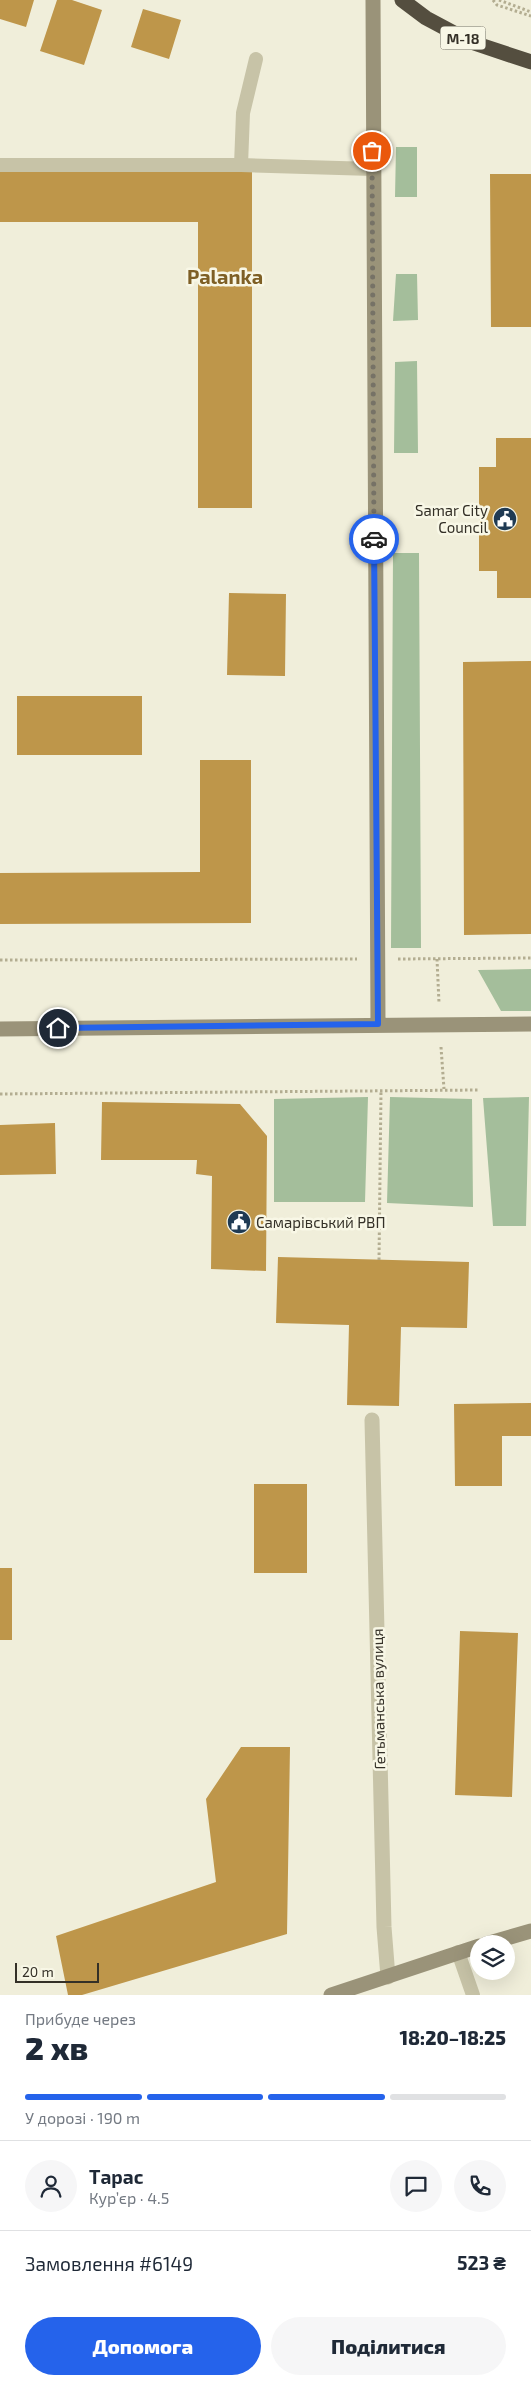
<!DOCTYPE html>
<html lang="uk">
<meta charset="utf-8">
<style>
:root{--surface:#fff;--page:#f6f6f7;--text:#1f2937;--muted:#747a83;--line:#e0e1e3;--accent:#2563eb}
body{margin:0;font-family:"Exo 2",sans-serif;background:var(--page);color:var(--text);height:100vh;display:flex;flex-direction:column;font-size:19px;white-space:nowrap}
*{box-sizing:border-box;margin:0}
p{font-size:16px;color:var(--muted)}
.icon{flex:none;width:28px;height:28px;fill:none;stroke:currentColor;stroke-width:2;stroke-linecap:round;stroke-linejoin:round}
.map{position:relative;height:1995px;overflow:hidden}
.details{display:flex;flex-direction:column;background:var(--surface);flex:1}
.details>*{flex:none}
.buttons{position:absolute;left:470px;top:1935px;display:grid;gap:10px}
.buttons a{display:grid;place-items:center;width:45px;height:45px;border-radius:50%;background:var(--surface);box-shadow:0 5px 20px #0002;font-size:25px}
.scale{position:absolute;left:15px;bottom:12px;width:84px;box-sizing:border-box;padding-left:5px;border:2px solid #343027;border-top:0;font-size:14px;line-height:18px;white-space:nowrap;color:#343027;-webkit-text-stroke:4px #f8f7e6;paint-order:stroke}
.pin{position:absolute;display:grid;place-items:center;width:42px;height:42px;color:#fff;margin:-21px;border:2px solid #fff;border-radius:50%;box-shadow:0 1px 5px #0007}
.courier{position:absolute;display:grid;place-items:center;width:50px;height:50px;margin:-25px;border:4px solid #2563eb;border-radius:50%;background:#fff;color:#222;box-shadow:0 1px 6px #0007}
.overview em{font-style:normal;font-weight:800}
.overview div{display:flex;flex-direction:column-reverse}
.overview{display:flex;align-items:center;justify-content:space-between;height:85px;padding:0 25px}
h1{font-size:32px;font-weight:800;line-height:38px}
.bar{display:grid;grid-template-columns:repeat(4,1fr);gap:8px 5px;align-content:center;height:60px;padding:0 25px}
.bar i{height:6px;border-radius:4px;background:var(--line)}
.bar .active{background:var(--accent)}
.bar p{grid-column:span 4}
.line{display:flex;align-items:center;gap:12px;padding:0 25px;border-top:1px solid var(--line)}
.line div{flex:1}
.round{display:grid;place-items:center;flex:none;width:52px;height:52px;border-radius:26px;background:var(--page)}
.action{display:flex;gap:10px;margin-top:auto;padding:10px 25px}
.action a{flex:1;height:58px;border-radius:30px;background:var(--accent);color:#fff;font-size:20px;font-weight:800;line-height:58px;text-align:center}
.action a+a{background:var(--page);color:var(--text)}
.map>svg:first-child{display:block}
.green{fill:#a4be9b}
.building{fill:#be964a}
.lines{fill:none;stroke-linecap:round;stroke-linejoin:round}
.path{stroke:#b3ad91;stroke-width:3;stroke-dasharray:2.5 2.5;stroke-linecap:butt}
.lane{stroke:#c7c3a7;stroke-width:14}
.street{stroke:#c7c3a7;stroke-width:15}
.secondary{stroke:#9a9379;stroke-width:15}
.highway{stroke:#544e3f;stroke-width:15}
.done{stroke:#767266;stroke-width:5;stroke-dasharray:0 9}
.route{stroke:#2563eb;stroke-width:6}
.labels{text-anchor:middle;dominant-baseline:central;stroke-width:5;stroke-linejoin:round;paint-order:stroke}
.shield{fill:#f8f7e6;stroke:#6f6c60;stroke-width:1}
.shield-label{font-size:14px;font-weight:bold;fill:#343027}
.poi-label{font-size:15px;fill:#343027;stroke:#f8f7e6;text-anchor:end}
.street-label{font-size:15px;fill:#343027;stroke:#f8f7e6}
.district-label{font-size:20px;font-weight:bold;fill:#7e5f25;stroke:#f8f7e6}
</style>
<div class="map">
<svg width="531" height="1995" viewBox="0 0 531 1995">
<rect width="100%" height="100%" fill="#f0eeda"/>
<path class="green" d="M 396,147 L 417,147 L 417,197 L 395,197 Z
M 396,274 L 417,274 L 418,320 L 393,321 Z
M 417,361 L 418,453 L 394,453 L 395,362 Z
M 393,553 L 419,553 L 421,948 L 391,948 Z
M 531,969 L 531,1011 L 501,1011 L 478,970 Z
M 368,1097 L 365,1202 L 274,1202 L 274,1099 Z
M 390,1097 L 472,1099 L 473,1207 L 387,1203 Z
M 529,1097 L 526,1226 L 493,1226 L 483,1098 Z"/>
<path class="building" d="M 0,0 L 34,0 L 26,27 L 0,19 Z
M 57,0 L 72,0 L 102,10 L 84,65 L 40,51 Z
M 143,9 L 181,20 L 169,59 L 131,47 Z
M 0,171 L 252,171 L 252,508 L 198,508 L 198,222 L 0,222 Z
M 490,174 L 531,174 L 531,327 L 491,327 Z
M 496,438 L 531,438 L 531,598 L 497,598 L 497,571 L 479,571 L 479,467 L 496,467 Z
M 229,593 L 286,594 L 285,676 L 227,675 Z
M 531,661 L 531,934 L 464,935 L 463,662 Z
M 17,696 L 142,696 L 142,755 L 17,755 Z
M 200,760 L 251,760 L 251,923 L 0,924 L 0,873 L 200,872 Z
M 102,1102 L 240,1104 L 267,1136 L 266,1271 L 211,1269 L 212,1176 L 196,1174 L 197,1160 L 101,1160 Z
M 55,1123 L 56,1174 L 0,1175 L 0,1125 Z
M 278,1257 L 469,1262 L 467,1328 L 401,1327 L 399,1406 L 347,1405 L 349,1325 L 276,1323 Z
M 531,1403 L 531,1436 L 502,1436 L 502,1486 L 455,1486 L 454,1404 Z
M 254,1484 L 307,1484 L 307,1573 L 254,1573 Z
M 0,1568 L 12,1568 L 12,1640 L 0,1640 Z
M 460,1631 L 518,1633 L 512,1797 L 455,1795 Z
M 241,1747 L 290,1747 L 287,1934 L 82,1995 L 68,1995 L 56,1936 L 216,1882 L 206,1799 Z"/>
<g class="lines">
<path class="path" d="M 493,0 L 497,5 L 531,16
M 499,0 L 531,12
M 398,959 L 531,958
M 437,959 L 439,1003
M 0,960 L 357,959
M 441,1047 L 444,1089
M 0,1094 L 478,1090
M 379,1260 L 381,1090"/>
<path class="lane" d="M 0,165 L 241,165 L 373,169
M 241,165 L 243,113 L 256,59
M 458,1952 L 473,1995"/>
<path class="street" d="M 372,1420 L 384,1927 L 388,1977"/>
<path class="secondary" d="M 373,0 L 378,1024
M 0,1029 L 531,1024
M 486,1944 L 531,1931
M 331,1995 L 479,1946"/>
<path class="highway" d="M 402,0 L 426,18 L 471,42 L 531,62"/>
</g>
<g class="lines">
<path class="done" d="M 372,151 L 374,539"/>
<path class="route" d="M 58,1028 L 378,1024 L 374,539"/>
</g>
<defs>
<g id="civic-disc" transform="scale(1.25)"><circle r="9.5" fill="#1f3a53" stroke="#f8f7e6"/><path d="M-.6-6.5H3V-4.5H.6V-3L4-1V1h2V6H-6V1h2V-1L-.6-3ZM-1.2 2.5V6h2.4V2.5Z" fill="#fff"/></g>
</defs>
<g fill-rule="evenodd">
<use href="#civic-disc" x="505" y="519"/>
<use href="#civic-disc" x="239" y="1222"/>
</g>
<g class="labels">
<rect class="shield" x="440.5" y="26.5" width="45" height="23" rx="4"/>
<g class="shield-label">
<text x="463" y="38">М-18</text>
</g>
<g class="poi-label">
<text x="488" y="510">Samar City<tspan x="488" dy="17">Council</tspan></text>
<text x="256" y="1222" text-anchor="start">Самарівський РВП</text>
</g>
<g class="street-label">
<text transform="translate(378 1699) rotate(-91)">Гетьманська вулиця</text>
</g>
<g class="district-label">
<text x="225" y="276">Palanka</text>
</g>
</g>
</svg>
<div class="buttons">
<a><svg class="icon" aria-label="layers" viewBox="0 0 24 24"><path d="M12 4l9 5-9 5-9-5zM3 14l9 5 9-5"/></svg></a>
</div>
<div class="scale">20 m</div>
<div class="pin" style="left:372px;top:151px;background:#ea580c"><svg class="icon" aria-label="bag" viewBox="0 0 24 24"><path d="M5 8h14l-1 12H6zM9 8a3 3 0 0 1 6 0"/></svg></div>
<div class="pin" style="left:58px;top:1028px;background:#1f2937"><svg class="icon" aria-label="home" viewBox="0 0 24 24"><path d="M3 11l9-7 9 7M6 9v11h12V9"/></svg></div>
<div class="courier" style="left:374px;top:539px"><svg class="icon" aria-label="car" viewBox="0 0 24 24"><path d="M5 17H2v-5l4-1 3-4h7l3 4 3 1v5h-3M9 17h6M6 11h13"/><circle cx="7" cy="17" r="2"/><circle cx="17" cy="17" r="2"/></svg></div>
</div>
<section class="details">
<div class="overview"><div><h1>2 хв</h1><p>Прибуде через</p></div><em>18:20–18:25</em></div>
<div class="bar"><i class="active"></i><i class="active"></i><i class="active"></i><i></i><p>У дорозі · 190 m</p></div>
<div class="line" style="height:90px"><a class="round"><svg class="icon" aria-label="person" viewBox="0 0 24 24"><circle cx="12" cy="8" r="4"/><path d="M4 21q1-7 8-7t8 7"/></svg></a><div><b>Тарас</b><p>Кур’єр · 4.5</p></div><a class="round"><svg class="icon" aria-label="chat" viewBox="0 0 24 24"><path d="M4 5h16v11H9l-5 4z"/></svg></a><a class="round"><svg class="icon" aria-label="phone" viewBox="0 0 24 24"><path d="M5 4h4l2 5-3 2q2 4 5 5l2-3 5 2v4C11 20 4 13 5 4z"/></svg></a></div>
<div class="line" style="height:65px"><div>Замовлення #6149</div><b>523 ₴</b></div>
<div class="action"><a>Допомога</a><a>Поділитися</a></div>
</section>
